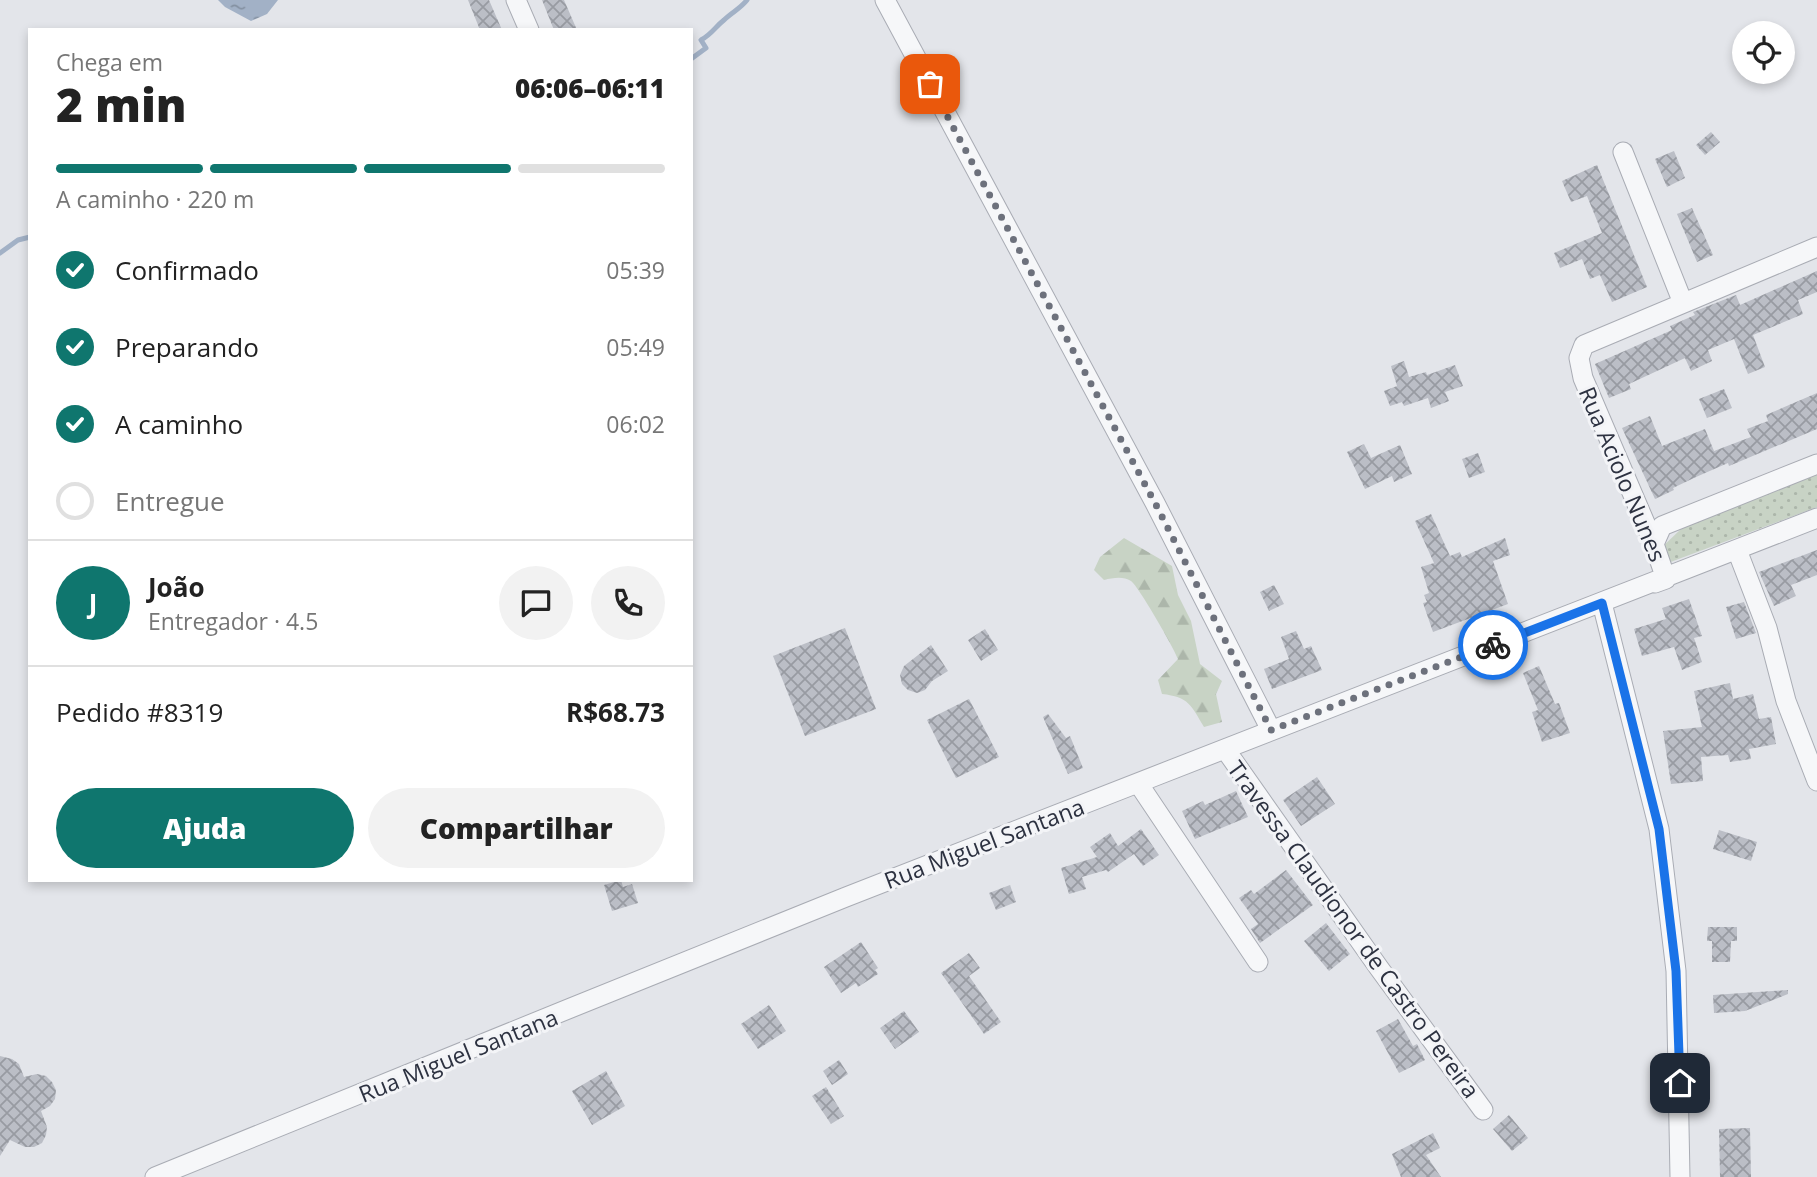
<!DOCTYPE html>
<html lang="pt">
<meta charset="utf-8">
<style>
:root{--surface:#fff;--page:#f2f2f2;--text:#222;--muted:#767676;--line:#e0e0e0;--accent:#0f766e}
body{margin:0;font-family:"Open Sans",sans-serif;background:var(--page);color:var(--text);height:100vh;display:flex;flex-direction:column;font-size:26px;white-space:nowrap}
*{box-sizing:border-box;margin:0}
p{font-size:23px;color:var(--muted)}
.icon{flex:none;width:38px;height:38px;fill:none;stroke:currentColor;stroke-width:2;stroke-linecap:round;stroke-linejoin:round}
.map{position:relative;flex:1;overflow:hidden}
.sheet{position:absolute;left:28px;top:28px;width:665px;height:854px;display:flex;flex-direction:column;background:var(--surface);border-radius:0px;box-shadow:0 4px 10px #0003}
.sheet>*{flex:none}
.buttons{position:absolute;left:1732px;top:21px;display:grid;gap:14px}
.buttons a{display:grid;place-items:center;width:63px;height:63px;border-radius:50%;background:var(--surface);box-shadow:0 4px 10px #0003;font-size:35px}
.pin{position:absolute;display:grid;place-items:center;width:60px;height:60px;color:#fff;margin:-30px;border-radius:14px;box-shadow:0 4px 10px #0006}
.courier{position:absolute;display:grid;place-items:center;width:70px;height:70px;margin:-35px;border:5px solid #1a73e8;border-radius:50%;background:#fff;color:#222;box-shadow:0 2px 9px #0007}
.summary em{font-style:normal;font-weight:800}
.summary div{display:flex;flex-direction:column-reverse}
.summary{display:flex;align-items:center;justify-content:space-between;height:119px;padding:0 28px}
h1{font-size:46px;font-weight:800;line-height:52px}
.bar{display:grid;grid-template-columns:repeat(4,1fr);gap:10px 7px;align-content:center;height:84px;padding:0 28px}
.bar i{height:9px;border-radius:5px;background:var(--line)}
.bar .current{background:var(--accent)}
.bar p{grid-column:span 4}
.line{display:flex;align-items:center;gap:18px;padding:0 28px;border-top:2px solid var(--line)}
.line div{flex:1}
.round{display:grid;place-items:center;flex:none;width:74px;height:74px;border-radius:37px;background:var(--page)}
ol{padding:0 28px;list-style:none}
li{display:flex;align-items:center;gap:21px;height:77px}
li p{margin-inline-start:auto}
li .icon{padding:7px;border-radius:50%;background:var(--accent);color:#fff;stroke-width:4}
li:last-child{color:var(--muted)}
li i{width:38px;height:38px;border:4px solid var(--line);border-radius:50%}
.button{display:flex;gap:14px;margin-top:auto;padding:14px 28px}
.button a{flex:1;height:80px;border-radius:42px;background:var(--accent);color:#fff;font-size:28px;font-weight:800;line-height:80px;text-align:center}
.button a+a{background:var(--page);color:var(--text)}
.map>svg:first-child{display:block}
.grass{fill:url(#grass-dots)}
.forest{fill:url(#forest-firs)}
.water{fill:url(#water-ripples)}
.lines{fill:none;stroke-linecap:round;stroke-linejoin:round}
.stream{stroke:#a2b1c6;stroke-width:5}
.building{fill:url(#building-cross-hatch)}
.minor-casing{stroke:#a9acb4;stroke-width:21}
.minor{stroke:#f6f7f9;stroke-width:19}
.done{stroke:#6d717c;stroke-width:7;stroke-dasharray:0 12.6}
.route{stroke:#1a73e8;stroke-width:9}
.labels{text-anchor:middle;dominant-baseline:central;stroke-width:6;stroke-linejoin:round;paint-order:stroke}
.street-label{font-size:23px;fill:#2d3241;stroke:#f3f4f7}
</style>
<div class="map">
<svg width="1817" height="1177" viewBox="0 0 1817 1177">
<defs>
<pattern id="grass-dots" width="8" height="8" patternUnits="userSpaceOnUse" patternTransform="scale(1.75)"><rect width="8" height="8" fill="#c8d3c5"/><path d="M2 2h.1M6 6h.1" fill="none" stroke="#acb6aa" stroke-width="1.8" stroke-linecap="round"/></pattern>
<pattern id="forest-firs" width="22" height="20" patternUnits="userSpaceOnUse" patternTransform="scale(1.75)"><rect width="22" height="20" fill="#c8d3c5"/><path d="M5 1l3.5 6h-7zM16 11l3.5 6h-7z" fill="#acb6aa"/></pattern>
<pattern id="water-ripples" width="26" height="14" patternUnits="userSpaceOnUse" patternTransform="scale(1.75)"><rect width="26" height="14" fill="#a2b1c6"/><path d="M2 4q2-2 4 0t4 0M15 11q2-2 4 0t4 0" fill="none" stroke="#8491a2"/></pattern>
<pattern id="building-cross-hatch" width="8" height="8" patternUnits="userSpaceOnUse" patternTransform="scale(1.75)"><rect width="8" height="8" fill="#bbbec6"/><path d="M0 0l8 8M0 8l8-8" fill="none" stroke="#989ba2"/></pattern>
</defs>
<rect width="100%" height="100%" fill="#e3e5ea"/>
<path class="grass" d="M 1817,469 L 1817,507 L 1668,563 L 1661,548 L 1680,530 L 1708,513 Z"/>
<path class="forest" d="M 1124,538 L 1172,566 L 1178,595 L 1191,621 L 1200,664 L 1222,681 L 1216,694 L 1222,722 L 1204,727 C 1191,705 1189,697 1162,694 L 1158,680 L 1178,659 C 1174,648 1139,587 1131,581 C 1123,576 1113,578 1104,580 L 1094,570 L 1100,557 Z"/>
<path class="water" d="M 218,0 L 278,0 L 267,14 L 251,21 L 225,7 Z"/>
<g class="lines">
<path class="stream" d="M 691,59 L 706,48 L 701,40 C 712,34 715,27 724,20 C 732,12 740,9 747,0
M 0,253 L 18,240 L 30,237"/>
</g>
<path class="building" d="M 468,0 L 489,0 L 502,30 L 480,30 Z
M 542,0 L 564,0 L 577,30 L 554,30 Z
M 1711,132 L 1720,142 L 1705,155 L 1696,145 Z
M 1674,151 L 1685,178 L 1667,187 L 1655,159 Z
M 1597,165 L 1647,287 L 1612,302 L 1600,275 L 1590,279 L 1582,259 L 1560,268 L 1554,253 L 1602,233 L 1587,196 L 1571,202 L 1562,181 Z
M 1692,208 L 1713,255 L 1697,262 L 1677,214 Z
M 1817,271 L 1817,292 L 1798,300 L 1803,314 L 1753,335 L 1765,367 L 1748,374 L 1734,339 L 1708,350 L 1712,361 L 1691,371 L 1685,358 L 1629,384 L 1631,389 L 1609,398 L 1595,364 L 1672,330 L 1670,326 L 1695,315 L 1693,312 L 1736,295 L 1740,305 Z
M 1404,361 L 1409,377 L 1426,372 L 1427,375 L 1455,365 L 1463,386 L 1445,392 L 1449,401 L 1431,408 L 1428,398 L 1404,406 L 1402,402 L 1390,406 L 1384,391 L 1397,386 L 1391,366 Z
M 1724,389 L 1732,408 L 1707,418 L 1699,399 Z
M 1817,393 L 1817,429 L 1729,466 L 1728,463 L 1696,477 L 1673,488 L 1674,490 L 1655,499 L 1622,428 L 1650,416 L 1662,446 L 1705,429 L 1714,451 L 1751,437 L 1747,429 L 1768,421 L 1766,415 Z
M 1364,444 L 1371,458 L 1400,445 L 1412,474 L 1394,482 L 1392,476 L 1365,489 L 1347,452 Z
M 1478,453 L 1485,472 L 1469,478 L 1462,459 Z
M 1431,514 L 1450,556 L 1460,552 L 1462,557 L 1505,538 L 1510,555 L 1493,561 L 1508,604 L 1433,632 L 1423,603 L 1427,602 L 1424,595 L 1429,593 L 1421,567 L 1434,563 L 1415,521 Z
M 1817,550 L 1817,575 L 1791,585 L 1796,596 L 1774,606 L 1759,572 Z
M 1274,585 L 1284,604 L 1269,611 L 1260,592 Z
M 1689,599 L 1702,636 L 1694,638 L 1702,662 L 1682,670 L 1674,647 L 1642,656 L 1634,629 L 1666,619 L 1662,608 Z
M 1744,602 L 1756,633 L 1736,639 L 1726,607 Z
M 845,628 L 876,709 L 805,736 L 773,656 Z
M 985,629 L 998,650 L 981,661 L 968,640 Z
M 1296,631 L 1304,649 L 1311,646 L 1322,670 L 1272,689 L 1264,669 L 1289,659 L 1281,637 Z
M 931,645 L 948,671 L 932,681 L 925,690 L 917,693 L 908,690 L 902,684 L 900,675 L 904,666 Z
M 1539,666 L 1555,704 L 1559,703 L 1570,733 L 1542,742 L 1532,712 L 1538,710 L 1523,673 Z
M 1730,683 L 1733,699 L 1753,694 L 1759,719 L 1771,717 L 1776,744 L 1749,749 L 1751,759 L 1730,762 L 1728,755 L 1701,757 L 1703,781 L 1671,784 L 1663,731 L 1702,727 L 1694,691 Z
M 969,699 L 999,757 L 956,778 L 927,720 Z
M 1048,714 L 1066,738 L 1070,736 L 1083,768 L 1068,774 L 1043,717 Z
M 1317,777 L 1335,804 L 1301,826 L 1283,800 Z
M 1236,791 L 1248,817 L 1195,839 L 1182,811 L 1203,801 L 1205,805 Z
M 1141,829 L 1159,855 L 1143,866 L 1134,854 L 1108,872 L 1106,870 L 1082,877 L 1086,889 L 1069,894 L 1061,868 L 1097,857 L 1090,847 L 1110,833 L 1118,846 Z
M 1719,830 L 1757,842 L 1751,861 L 1713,849 Z
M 1286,870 L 1313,905 L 1260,943 L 1251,929 L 1258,924 L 1239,898 L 1251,890 L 1254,894 Z
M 621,880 L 623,887 L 632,884 L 638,903 L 612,911 L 604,885 Z
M 1010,885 L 1016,902 L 996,910 L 989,893 Z
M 1326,923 L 1350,954 L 1329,971 L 1304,941 Z
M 1708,927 L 1737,927 L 1737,941 L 1731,941 L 1730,962 L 1712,962 L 1712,941 L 1707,941 Z
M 861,942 L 878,968 L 875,970 L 878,974 L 858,987 L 856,983 L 841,993 L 824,967 Z
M 969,953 L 980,968 L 969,976 L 1001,1022 L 984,1034 L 941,973 Z
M 1788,990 L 1788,994 L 1745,1011 L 1714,1013 L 1713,995 Z
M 769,1005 L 786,1031 L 758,1049 L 741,1024 Z
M 904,1011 L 919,1032 L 895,1049 L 880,1028 Z
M 1398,1019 L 1413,1046 L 1417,1044 L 1425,1060 L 1399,1073 L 1376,1031 Z
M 0,1056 L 12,1059 L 19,1064 L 24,1077 L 37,1074 L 46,1076 L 52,1082 L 56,1090 L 55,1099 L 50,1106 L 41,1111 L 47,1127 L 46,1135 L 42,1143 L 34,1147 L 25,1147 L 10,1140 L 0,1156 Z
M 839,1060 L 848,1074 L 832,1085 L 823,1071 Z
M 606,1071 L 625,1106 L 592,1125 L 572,1091 Z
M 826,1087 L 844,1116 L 831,1124 L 812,1096 Z
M 1509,1115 L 1528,1138 L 1512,1151 L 1493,1129 Z
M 1750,1128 L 1751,1177 L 1720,1177 L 1719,1129 Z
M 1433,1133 L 1440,1148 L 1426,1155 L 1441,1177 L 1401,1177 L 1392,1154 Z"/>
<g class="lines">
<g class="minor-casing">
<path id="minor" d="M 516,0 L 529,30
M 885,0 L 1155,503 L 1271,730
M 1623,152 L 1683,303
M 1654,544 L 1662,526 L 1817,464
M 1737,550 L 1767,628 L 1786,701 L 1817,781
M 1655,583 L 1666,579 L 1654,544 L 1583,378 L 1579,358 L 1584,345 L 1817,247
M 1602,603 L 1659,829 L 1676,971 L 1680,1177
M 1225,749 L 1379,968 L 1483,1110
M 1138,783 L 1258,962
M 155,1177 C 386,1084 615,989 846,897 C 1169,769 1494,647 1817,518"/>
</g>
<use href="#minor" class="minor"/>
</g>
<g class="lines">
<path class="done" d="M 930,84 L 1155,503 L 1271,730 L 1493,645"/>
<path class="route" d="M 1493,645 L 1602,603 L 1659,829 L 1676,971 L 1680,1083"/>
</g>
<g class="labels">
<g class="street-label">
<text transform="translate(1623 474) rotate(67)">Rua Aciolo Nunes</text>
<text transform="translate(984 843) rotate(-21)">Rua Miguel Santana</text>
<text transform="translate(1354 929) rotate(54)">Travessa Claudionor de Castro Pereira</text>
<text transform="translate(458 1055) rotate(-22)">Rua Miguel Santana</text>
</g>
</g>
</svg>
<div class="buttons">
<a><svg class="icon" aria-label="locate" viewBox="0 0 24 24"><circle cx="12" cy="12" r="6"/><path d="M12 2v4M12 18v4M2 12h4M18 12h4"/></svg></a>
</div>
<div class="pin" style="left:930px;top:84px;background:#ea580c"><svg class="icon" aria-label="bag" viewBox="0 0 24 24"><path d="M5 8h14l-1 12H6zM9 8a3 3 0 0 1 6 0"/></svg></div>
<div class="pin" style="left:1680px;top:1083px;background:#1f2937"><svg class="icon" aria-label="home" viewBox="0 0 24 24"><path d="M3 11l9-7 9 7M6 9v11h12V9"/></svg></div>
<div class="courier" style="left:1493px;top:645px"><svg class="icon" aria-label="bike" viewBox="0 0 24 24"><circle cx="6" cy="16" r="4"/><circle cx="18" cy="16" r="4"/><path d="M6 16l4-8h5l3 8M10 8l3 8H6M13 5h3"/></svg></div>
<section class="sheet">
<div class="summary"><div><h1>2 min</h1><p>Chega em</p></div><em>06:06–06:11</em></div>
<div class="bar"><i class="current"></i><i class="current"></i><i class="current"></i><i></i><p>A caminho · 220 m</p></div>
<ol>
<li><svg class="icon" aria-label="check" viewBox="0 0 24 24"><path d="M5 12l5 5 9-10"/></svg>Confirmado<p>05:39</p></li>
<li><svg class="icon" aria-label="check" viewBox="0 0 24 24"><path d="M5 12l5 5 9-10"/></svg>Preparando<p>05:49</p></li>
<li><svg class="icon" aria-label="check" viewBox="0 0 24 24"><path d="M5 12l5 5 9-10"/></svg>A caminho<p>06:02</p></li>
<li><i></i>Entregue</li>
</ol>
<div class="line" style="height:126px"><b class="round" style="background:var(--accent);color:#fff">J</b><div><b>João</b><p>Entregador · 4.5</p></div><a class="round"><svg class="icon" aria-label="chat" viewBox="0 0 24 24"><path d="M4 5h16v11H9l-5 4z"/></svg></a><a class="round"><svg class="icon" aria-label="phone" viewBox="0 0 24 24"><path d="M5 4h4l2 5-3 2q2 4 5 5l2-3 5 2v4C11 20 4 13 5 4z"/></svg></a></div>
<div class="line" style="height:91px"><div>Pedido #8319</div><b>R$68.73</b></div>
<div class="button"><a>Ajuda</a><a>Compartilhar</a></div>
</section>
</div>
